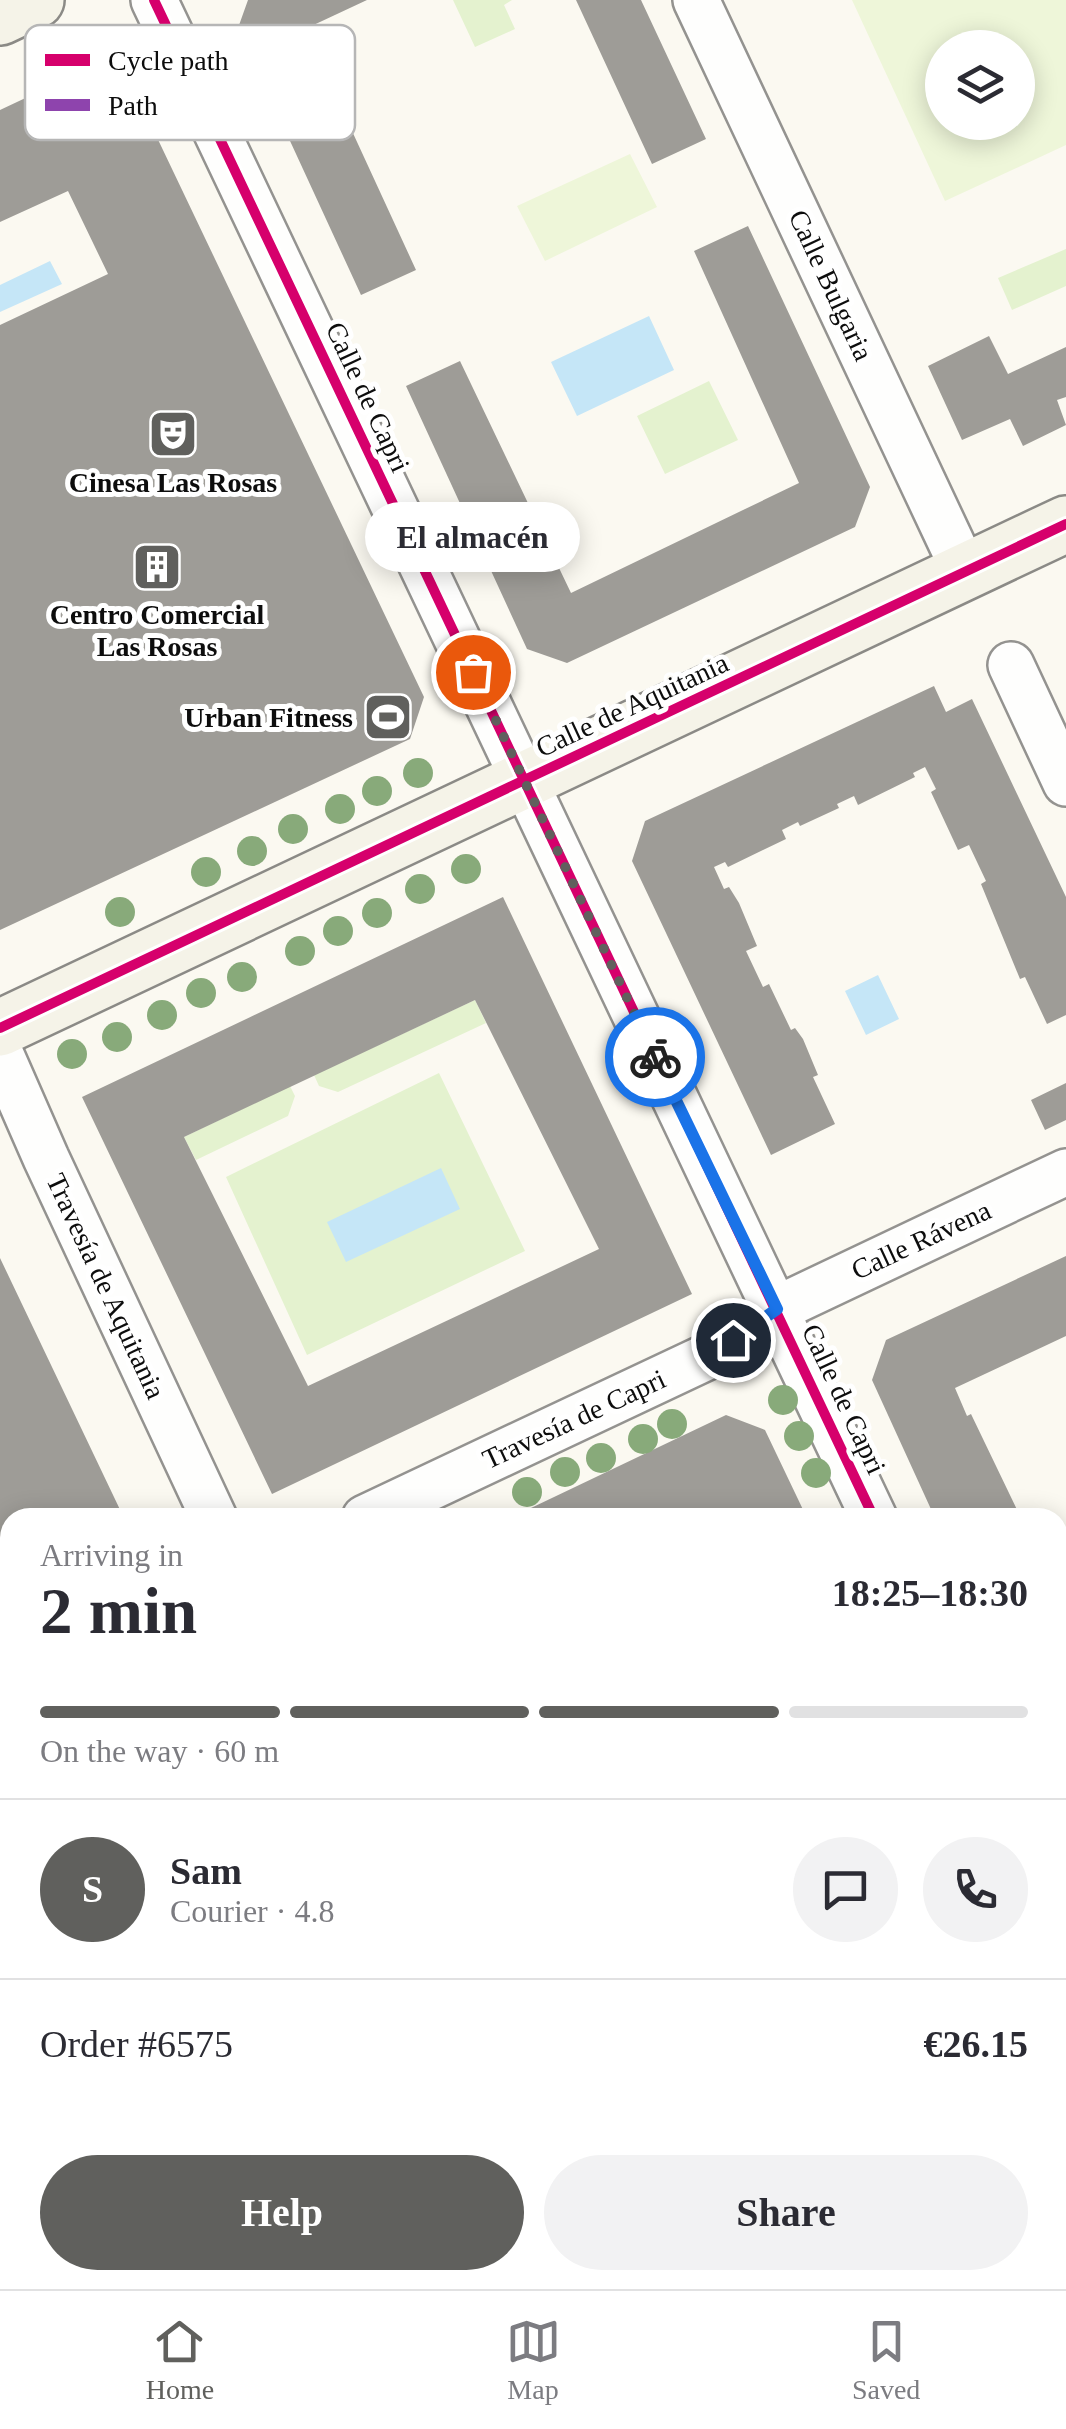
<!DOCTYPE html>
<meta charset="utf-8">
<style>
:root{--surface:#fff;--page:#f2f2f3;--text:#2b2b33;--muted:#7c7c81;--line:#e1e1e2;--accent:#60605d}
body{margin:0;font-family:"Times New Roman",serif;background:var(--page);color:var(--text);height:100vh;display:flex;flex-direction:column;font-size:38px;white-space:nowrap}
*{box-sizing:border-box;margin:0}
p{font-size:32px;color:var(--muted)}
.icon{flex:none;width:55px;height:55px;fill:none;stroke:currentColor;stroke-width:2;stroke-linecap:round;stroke-linejoin:round}
.map{position:relative;flex:1;overflow:hidden}
.sheet{position:absolute;left:0px;top:1508px;width:1068px;height:782px;display:flex;flex-direction:column;background:var(--surface);border-radius:30px 30px 0 0;box-shadow:0 5px 25px #0003}
.sheet>*{flex:none}
.controls{position:absolute;left:925px;top:30px;display:grid;gap:20px}
.controls a{display:grid;place-items:center;width:110px;height:110px;border-radius:50%;background:var(--surface);box-shadow:0 5px 25px #0003;font-size:50px}
.pin{position:absolute;display:grid;place-items:center;width:85px;height:85px;color:#fff;margin:-42px;border:5px solid #fff;border-radius:50%;box-shadow:0 2px 10px #0007}
.courier{position:absolute;display:grid;place-items:center;width:100px;height:100px;margin:-50px;border:8px solid #1a73e8;border-radius:50%;background:#fff;color:#222;box-shadow:0 2px 12px #0007}
.bubble{position:absolute;height:70px;border-radius:35px;background:var(--surface);box-shadow:0 5px 25px #0003;font-size:32px;font-weight:700;line-height:70px;text-align:center}
.overview em{font-style:normal;font-weight:700}
.overview div{display:flex;flex-direction:column-reverse}
.overview{display:flex;align-items:center;justify-content:space-between;height:170px;padding:0 40px}
h1{font-size:65px;font-weight:700;line-height:75px}
.bar{display:grid;grid-template-columns:repeat(4,1fr);gap:15px 10px;align-content:center;height:120px;padding:0 40px}
.bar i{height:12px;border-radius:8px;background:var(--line)}
.bar .selected{background:var(--accent)}
.bar p{grid-column:span 4}
.line{display:flex;align-items:center;gap:25px;padding:0 40px;border-top:2px solid var(--line)}
.line div{flex:1}
.round{display:grid;place-items:center;flex:none;width:105px;height:105px;border-radius:52px;background:var(--page)}
.primary-button{display:flex;gap:20px;margin-top:auto;padding:20px 40px}
.primary-button a{flex:1;height:115px;border-radius:60px;background:var(--accent);color:#fff;font-size:40px;font-weight:700;line-height:115px;text-align:center}
.primary-button a+a{background:var(--page);color:var(--text)}
.dock{display:flex;justify-content:space-around;align-items:center;height:140px;border-top:2px solid var(--line);background:var(--surface);font-size:28px;color:var(--muted)}
.dock a{display:grid;justify-items:center;gap:5px}
.dock .selected{color:var(--accent)}
.map>svg:first-child{display:block}
.green{fill:#e4f2cf}
.pitch{fill:#eef6d9;fill-rule:evenodd}
.water{fill:#c5e6f7}
.building{fill:#9e9c97;fill-rule:evenodd}
.lines{fill:none;stroke-linecap:round;stroke-linejoin:round}
.lane-casing{stroke:#949390;stroke-width:28}
.street-casing{stroke:#949390;stroke-width:50}
.secondary-casing{stroke:#8b8a86;stroke-width:60}
.lane{stroke:#fefefd;stroke-width:22}
.street{stroke:#fefefd;stroke-width:45}
.secondary{stroke:#f5f3e8;stroke-width:55}
.quiet{stroke:#8e44ad;stroke-width:8;stroke-dasharray:15 8;stroke-linecap:butt}
.cycleway-casing{stroke:#fff;stroke-width:16}
.cycleway{stroke:#d6006c;stroke-width:10}
.tree{fill:#88aa7a}
.done{stroke:#60605d;stroke-width:10;stroke-dasharray:0 18}
.route{stroke:#1a73e8;stroke-width:12}
.labels{text-anchor:middle;dominant-baseline:central;stroke-width:10;stroke-linejoin:round;paint-order:stroke}
.street-label{font-size:28px;fill:#0d0d0d;stroke:#fff}
.poi-label{font-size:28px;font-weight:bold;fill:#0d0d0d;stroke:#fff}
.key{fill:#fff;stroke:#b6b6b6;stroke-width:2.5}
.key-label{font-size:28px;fill:#0d0d0d}
</style>
<div class="map">
<svg width="1066" height="2289" viewBox="0 0 1066 2289">
<rect width="100%" height="100%" fill="#fbf9f1"/>
<path class="green" d="M 453,0 L 512,0 L 504,5 L 515,29 L 475,47 Z
M 1066,249 L 1066,286 L 1012,310 L 998,278 Z
M 709,381 L 738,440 L 665,474 L 637,416 Z
M 475,1000 L 486,1023 L 338,1092 L 319,1086 L 314,1075 Z
M 439,1073 L 525,1251 L 307,1355 L 226,1177 Z
M 290,1086 L 295,1096 L 288,1116 L 196,1160 L 184,1137 Z"/>
<path class="pitch" d="M 852,0 L 1066,0 L 1066,145 L 945,201 ZM 942,48 L 1018,48 L 1018,122 L 942,122 Z
M 630,154 L 657,207 L 545,261 L 517,206 Z"/>
<path class="water" d="M 50,261 L 62,284 L 0,312 L 0,285 Z
M 649,316 L 674,370 L 577,416 L 551,362 Z
M 878,975 L 899,1019 L 866,1035 L 845,991 Z
M 441,1168 L 460,1209 L 346,1262 L 327,1222 Z"/>
<path class="building" d="M 248,0 L 367,0 L 305,29 L 416,270 L 361,295 L 238,28 Z
M 576,0 L 641,0 L 706,139 L 652,164 Z
M 87,69 L 131,83 L 424,697 L 410,739 L 0,930 L 0,325 L 108,274 L 68,191 L 0,222 L 0,110 Z
M 748,226 L 870,487 L 855,527 L 567,663 L 527,649 L 406,386 L 460,361 L 571,593 L 799,483 L 694,251 Z
M 989,336 L 1008,374 L 1066,347 L 1066,397 L 1057,400 L 1066,425 L 1023,446 L 1010,419 L 962,440 L 928,366 Z
M 934,686 L 946,712 L 972,699 L 1066,897 L 1066,1015 L 1047,1024 L 1025,977 L 1020,979 L 981,884 L 986,881 L 969,845 L 958,850 L 931,792 L 936,789 L 925,767 L 913,773 L 915,777 L 858,805 L 854,796 L 837,804 L 839,808 L 800,826 L 798,822 L 782,830 L 786,839 L 728,867 L 725,862 L 714,867 L 724,889 L 729,887 L 739,903 L 757,946 L 746,951 L 763,987 L 769,984 L 791,1030 L 795,1028 L 803,1039 L 818,1075 L 813,1077 L 835,1124 L 771,1155 L 632,861 L 645,821 Z
M 503,897 L 692,1294 L 272,1494 L 82,1097 ZM 475,1000 L 599,1249 L 308,1386 L 184,1137 Z
M 1066,1083 L 1066,1120 L 1045,1130 L 1031,1100 Z
M 1066,1256 L 1066,1336 L 955,1388 L 967,1416 L 971,1414 L 1021,1518 L 935,1518 L 872,1380 L 886,1340 Z
M 0,1258 L 124,1518 L 10,1518 L 10,1592 L 0,1571 Z
M 726,1415 L 765,1430 L 807,1518 L 510,1518 Z
M 1058,1593 L 1066,1610 L 1066,1745 L 1058,1743 Z
M 1058,2094 L 1066,2111 L 1066,2134 L 1058,2138 Z
M 1066,2219 L 1066,2254 L 1058,2258 L 1058,2223 Z
M 685,2280 L 722,2280 L 726,2289 L 689,2289 Z"/>
<g class="lines">
<g class="lane-casing">
<path id="lane" d="M 1058,2201 L 1059,2204 L 1066,2200
M 856,2280 L 865,2289
M 1000,2280 L 1004,2289
M 809,2289 L 810,2289
M 888,2289 L 907,2280"/>
</g>
<g class="street-casing">
<path id="street" d="M 154,0 L 874,1518
M 696,0 L 965,572
M 1011,665 L 1066,783
M 0,1053 L 46,1158 L 214,1518
M 365,1518 L 711,1355 L 777,1309 L 1066,1172
M 1058,1809 L 1066,1805
M 1058,1910 L 1066,1928"/>
</g>
<g class="secondary-casing">
<path id="secondary" d="M 0,17 L 36,0
M 0,1028 L 1066,524"/>
</g>
<use href="#lane" class="lane"/>
<use href="#street" class="street"/>
<use href="#secondary" class="secondary"/>
<path class="quiet" d="M 0,1954 L 10,1949"/>
<g class="cycleway-casing">
<path id="cycleway" d="M 154,0 L 874,1518
M 0,1028 L 1066,524"/>
</g>
<use href="#cycleway" class="cycleway"/>
</g>
<g class="tree">
<circle cx="418" cy="773" r="15"/>
<circle cx="377" cy="791" r="15"/>
<circle cx="340" cy="809" r="15"/>
<circle cx="293" cy="829" r="15"/>
<circle cx="252" cy="851" r="15"/>
<circle cx="466" cy="869" r="15"/>
<circle cx="206" cy="872" r="15"/>
<circle cx="420" cy="889" r="15"/>
<circle cx="120" cy="912" r="15"/>
<circle cx="377" cy="913" r="15"/>
<circle cx="338" cy="931" r="15"/>
<circle cx="300" cy="951" r="15"/>
<circle cx="242" cy="977" r="15"/>
<circle cx="201" cy="993" r="15"/>
<circle cx="162" cy="1015" r="15"/>
<circle cx="117" cy="1037" r="15"/>
<circle cx="72" cy="1054" r="15"/>
<circle cx="783" cy="1400" r="15"/>
<circle cx="672" cy="1424" r="15"/>
<circle cx="799" cy="1436" r="15"/>
<circle cx="643" cy="1439" r="15"/>
<circle cx="601" cy="1458" r="15"/>
<circle cx="565" cy="1472" r="15"/>
<circle cx="816" cy="1473" r="15"/>
<circle cx="527" cy="1492" r="15"/>
</g>
<g class="lines">
<path class="done" d="M 473,672 L 655,1057"/>
<path class="route" d="M 655,1057 L 777,1309 L 733,1340"/>
</g>
<defs>
<g id="theatre-square" transform="scale(2.5)"><rect x="-9" y="-9" width="18" height="18" rx="4" fill="#60605d" stroke="#fff"/><path d="M-5-5.5Q0-4 5-5.5V0Q5 5 0 6Q-5 5-5 0ZM-3.3-2.5H-1v1.5H-3.3ZM1-2.5H3.3v1.5H1ZM-2.8 1Q0 5.5 2.8 1Z" fill="#fff"/></g>
<g id="building-square" transform="scale(2.5)"><rect x="-9" y="-9" width="18" height="18" rx="4" fill="#60605d" stroke="#fff"/><path d="M-4-6H4V6H1V3H-1V6H-4ZM-2.5-4.3h1.7v1.8h-1.7ZM.8-4.3h1.7v1.8H.8ZM-2.5-1h1.7V.8h-1.7ZM.8-1h1.7V.8H.8Z" fill="#fff"/></g>
<g id="stadium-square" transform="scale(2.5)"><rect x="-9" y="-9" width="18" height="18" rx="4" fill="#60605d" stroke="#fff"/><path d="M0-5a6.5 5 0 1 0 0 10a6.5 5 0 1 0 0-10ZM-3.5-1.8h7v3.6h-7Z" fill="#fff"/></g>
</defs>
<g fill-rule="evenodd">
<use href="#theatre-square" x="173" y="434"/>
<use href="#building-square" x="157" y="567"/>
<use href="#stadium-square" x="388" y="717"/>
</g>
<g class="labels">
<g class="street-label">
<text transform="translate(831 285) rotate(65)">Calle Bulgaria</text>
<text transform="translate(368 397) rotate(65)">Calle de Capri</text>
<text transform="translate(632 705) rotate(-25)">Calle de Aquitania</text>
<text transform="translate(921 1240) rotate(-25)">Calle Rávena</text>
<text transform="translate(106 1286) rotate(65)">Travesía de Aquitania</text>
<text transform="translate(844 1399) rotate(65)">Calle de Capri</text>
<text transform="translate(574 1419) rotate(-25)">Travesía de Capri</text>
</g>
<g class="poi-label">
<text x="173" y="482">Cinesa Las Rosas</text>
<text x="157" y="614">Centro Comercial<tspan x="157" dy="32">Las Rosas</tspan></text>
<text x="353" y="717" text-anchor="end">Urban Fitness</text>
</g>
</g>
<rect x="25" y="25" width="330" height="115" rx="15" class="key"/>
<rect x="45" y="54" width="45" height="12" fill="#d6006c"/>
<rect x="45" y="99" width="45" height="12" fill="#8e44ad"/>
<g class="key-label">
<text x="108" y="70">Cycle path</text>
<text x="108" y="115">Path</text>
</g>
</svg>
<div class="controls">
<a><svg class="icon" aria-label="layers" viewBox="0 0 24 24"><path d="M12 4l9 5-9 5-9-5zM3 14l9 5 9-5"/></svg></a>
</div>
<div class="pin" style="left:473px;top:672px;background:#ea580c"><svg class="icon" aria-label="bag" viewBox="0 0 24 24"><path d="M5 8h14l-1 12H6zM9 8a3 3 0 0 1 6 0"/></svg></div>
<div class="pin" style="left:733px;top:1340px;background:#1f2937"><svg class="icon" aria-label="home" viewBox="0 0 24 24"><path d="M3 11l9-7 9 7M6 9v11h12V9"/></svg></div>
<div class="courier" style="left:655px;top:1057px"><svg class="icon" aria-label="bike" viewBox="0 0 24 24"><circle cx="6" cy="16" r="4"/><circle cx="18" cy="16" r="4"/><path d="M6 16l4-8h5l3 8M10 8l3 8H6M13 5h3"/></svg></div>
<div class="bubble" style="left:365px;top:502px;width:215px">El almacén</div>
<section class="sheet">
<div class="overview"><div><h1>2 min</h1><p>Arriving in</p></div><em>18:25–18:30</em></div>
<div class="bar"><i class="selected"></i><i class="selected"></i><i class="selected"></i><i></i><p>On the way · 60 m</p></div>
<div class="line" style="height:180px"><b class="round" style="background:var(--accent);color:#fff">S</b><div><b>Sam</b><p>Courier · 4.8</p></div><a class="round"><svg class="icon" aria-label="chat" viewBox="0 0 24 24"><path d="M4 5h16v11H9l-5 4z"/></svg></a><a class="round"><svg class="icon" aria-label="phone" viewBox="0 0 24 24"><path d="M5 4h4l2 5-3 2q2 4 5 5l2-3 5 2v4C11 20 4 13 5 4z"/></svg></a></div>
<div class="line" style="height:130px"><div>Order #6575</div><b>€26.15</b></div>
<div class="primary-button"><a>Help</a><a>Share</a></div>
</section>
</div>
<nav class="dock">
<a class="selected"><svg class="icon" aria-label="home" viewBox="0 0 24 24"><path d="M3 11l9-7 9 7M6 9v11h12V9"/></svg>Home</a>
<a><svg class="icon" aria-label="map" viewBox="0 0 24 24"><path d="M3 6l6-2 6 2 6-2v14l-6 2-6-2-6 2zM9 4v14M15 6v14"/></svg>Map</a>
<a><svg class="icon" aria-label="saved" viewBox="0 0 24 24"><path d="M7 4h10v16l-5-4-5 4z"/></svg>Saved</a>
</nav>
